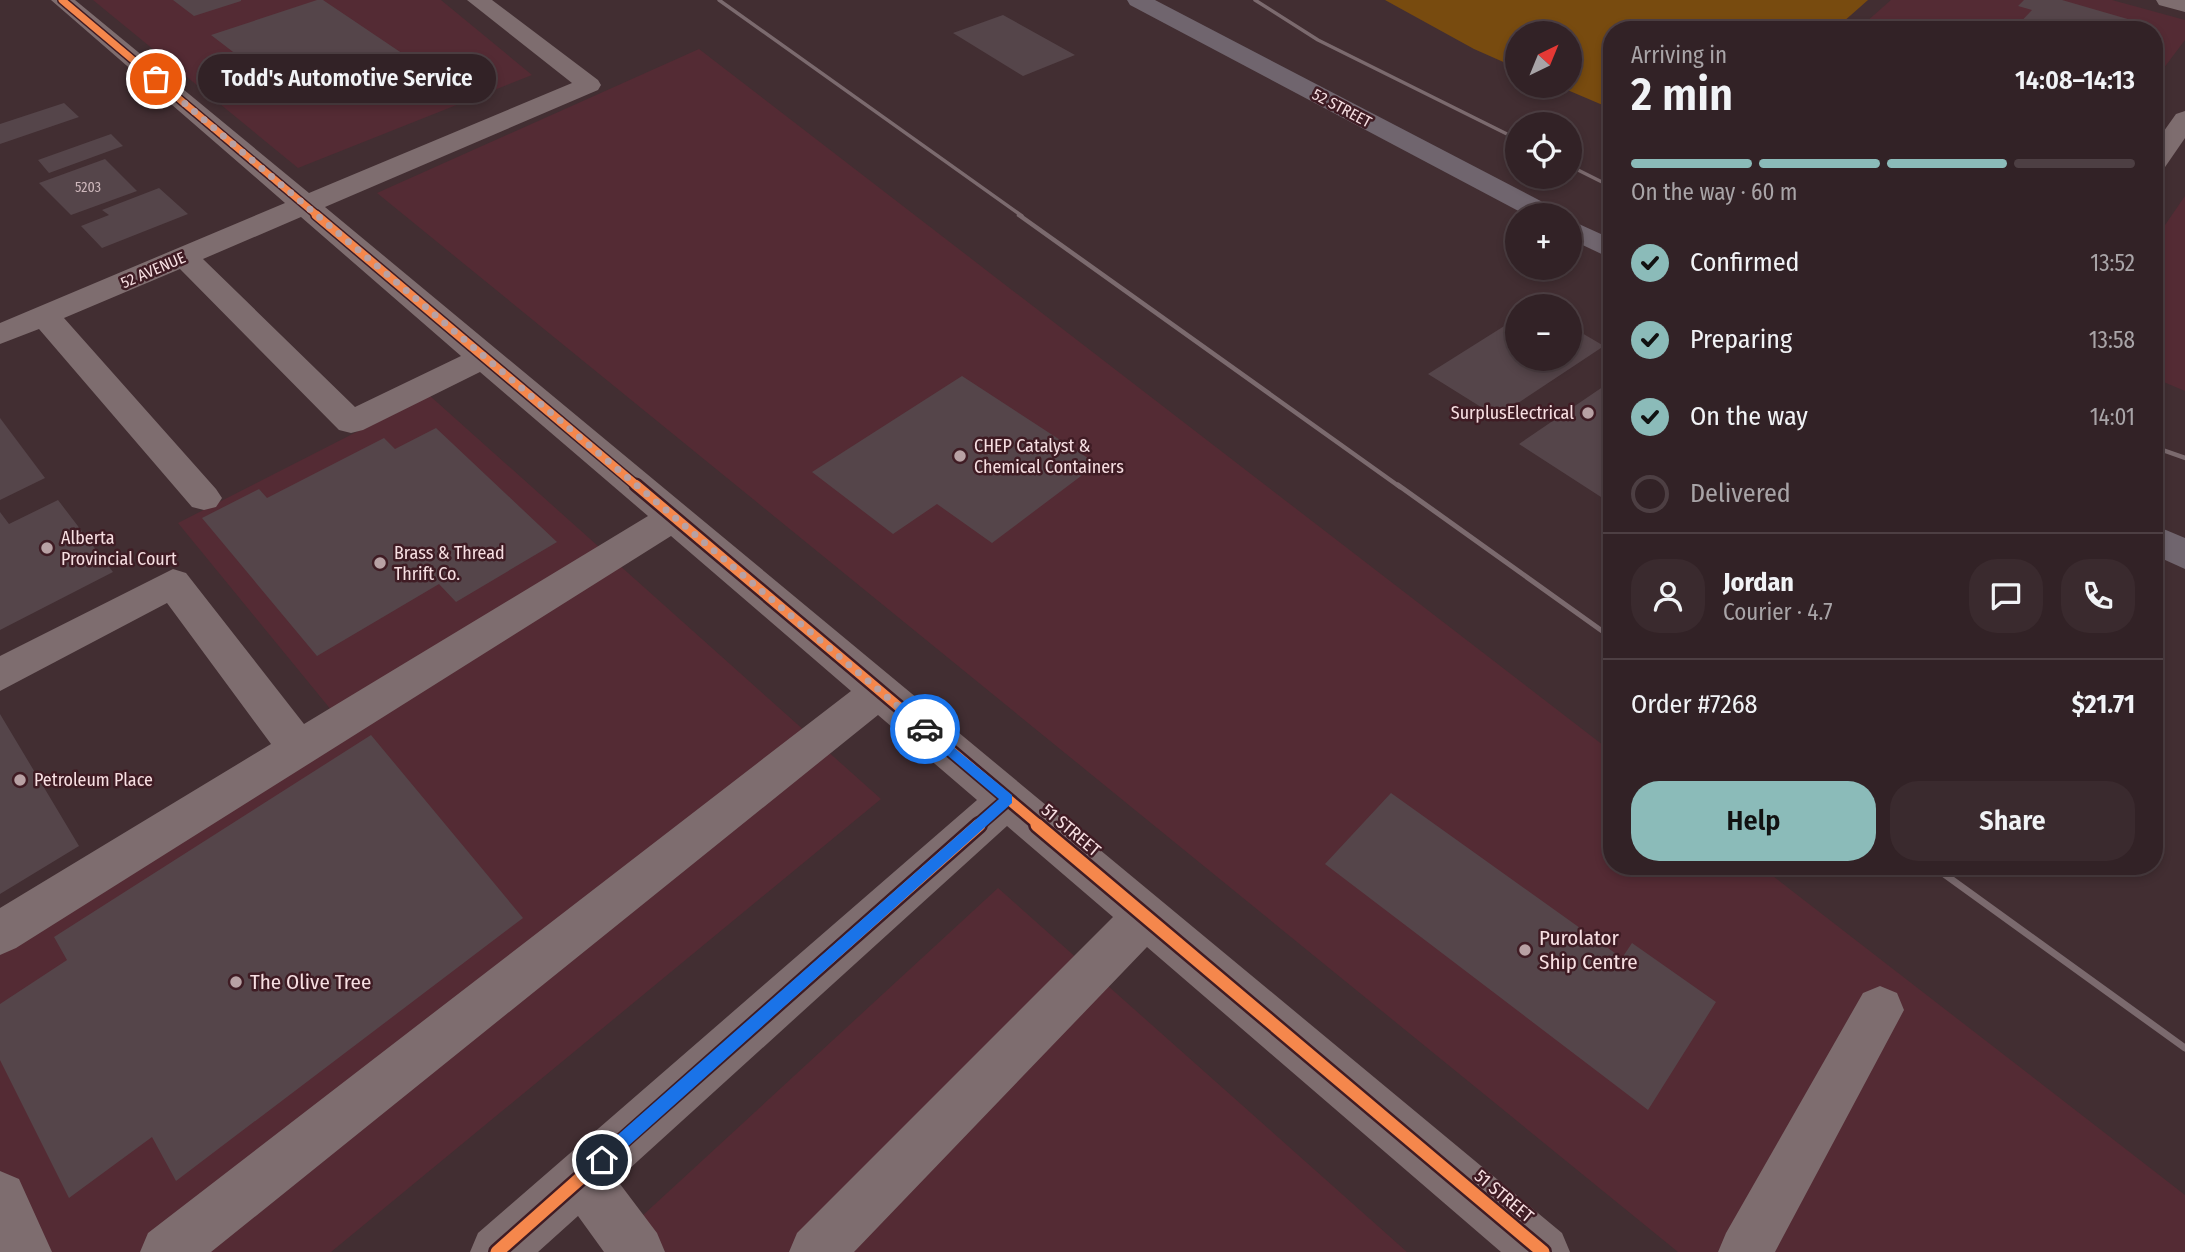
<!DOCTYPE html>
<meta charset="utf-8">
<style>
:root{--surface:#322226;--page:#3a2a2e;--text:#f1f3f6;--muted:#a8a4a7;--line:#4d3f43;--accent:#8bbbb9}
body{margin:0;font-family:"Fira Sans Condensed",sans-serif;background:var(--page);color:var(--text);height:100vh;display:flex;flex-direction:column;font-size:26px;white-space:nowrap}
*{box-sizing:border-box;margin:0}
p{font-size:23px;color:var(--muted)}
.icon{flex:none;width:38px;height:38px;fill:none;stroke:currentColor;stroke-width:2;stroke-linecap:round;stroke-linejoin:round}
.map{position:relative;flex:1;overflow:hidden}
.panel{position:absolute;left:1603px;top:21px;width:560px;height:854px;display:flex;flex-direction:column;background:var(--surface);border-radius:28px;box-shadow:0 4px 10px #0003,0 0 0 2px var(--line)}
.panel>*{flex:none}
.needle{width:46px;rotate:43deg}
.fabs{position:absolute;left:1505px;top:21px;display:grid;gap:14px}
.fabs a{display:grid;place-items:center;width:77px;height:77px;border-radius:50%;background:var(--surface);box-shadow:0 4px 10px #0003,0 0 0 2px var(--line);font-size:35px}
.pin{position:absolute;display:grid;place-items:center;width:60px;height:60px;color:#fff;margin:-30px;border:4px solid #fff;border-radius:50%;box-shadow:0 2px 7px #0007}
.courier{position:absolute;display:grid;place-items:center;width:70px;height:70px;margin:-35px;border:5px solid #1a73e8;border-radius:50%;background:#fff;color:#222;box-shadow:0 2px 9px #0007}
.bubble{position:absolute;height:49px;border-radius:24px;background:var(--surface);box-shadow:0 4px 10px #0003,0 0 0 2px var(--line);font-size:23px;font-weight:600;line-height:49px;text-align:center}
.headline em{font-style:normal;font-weight:600}
.headline div{display:flex;flex-direction:column-reverse}
.headline{display:flex;align-items:center;justify-content:space-between;height:119px;padding:0 28px}
h1{font-size:46px;font-weight:600;line-height:52px}
.bar{display:grid;grid-template-columns:repeat(4,1fr);gap:10px 7px;align-content:center;height:84px;padding:0 28px}
.bar i{height:9px;border-radius:5px;background:var(--line)}
.bar .current{background:var(--accent)}
.bar p{grid-column:span 4}
.line{display:flex;align-items:center;gap:18px;padding:0 28px;border-top:2px solid var(--line)}
.line div{flex:1}
.round{display:grid;place-items:center;flex:none;width:74px;height:74px;border-radius:28px;background:var(--page)}
ol{padding:0 28px;list-style:none}
li{display:flex;align-items:center;gap:21px;height:77px}
li p{margin-inline-start:auto}
li .icon{padding:7px;border-radius:50%;background:var(--accent);color:#111;stroke-width:4}
li:last-child{color:var(--muted)}
li i{width:38px;height:38px;border:4px solid var(--line);border-radius:50%}
.primary-button{display:flex;gap:14px;margin-top:auto;padding:14px 28px}
.primary-button a{flex:1;height:80px;border-radius:28px;background:var(--accent);color:#111;font-size:28px;font-weight:600;line-height:80px;text-align:center}
.primary-button a+a{background:var(--page);color:var(--text)}
.map>svg:first-child{display:block}
.built{fill:#542b34}
.green{fill:#784b0f}
.building{fill:#55454a}
.lines{fill:none;stroke-linecap:round;stroke-linejoin:round}
.minor{fill:#7e6d6f;fill-rule:evenodd}
.major{fill:#70656e;fill-rule:evenodd}
.rail-far3{stroke:#7b6a6e;stroke-width:3.5}
.rail-far2{stroke:#7b6a6e;stroke-width:4.5}
.rail-far1{stroke:#7b6a6e;stroke-width:5}
.rail{stroke:#7b6a6e;stroke-width:7}
.cycleway-far3-casing{stroke:#3f1c24;stroke-width:10}
.cycleway-far2-casing{stroke:#3f1c24;stroke-width:12}
.cycleway-far1-casing{stroke:#3f1c24;stroke-width:15}
.cycleway-casing{stroke:#3f1c24;stroke-width:18}
.cycleway-far3{stroke:#f5874c;stroke-width:7}
.cycleway-far2{stroke:#f5874c;stroke-width:9}
.cycleway-far1{stroke:#f5874c;stroke-width:10}
.cycleway{stroke:#f5874c;stroke-width:13}
.route{fill:#1a73e8}
.done{stroke:#b8a1a4;stroke-width:7;stroke-dasharray:0 12.6}
.poi-dot{fill:#b8a1a4;stroke:#3f1c24;stroke-width:2.5}
.labels{text-anchor:middle;dominant-baseline:central;stroke-width:5;stroke-linejoin:round;paint-order:stroke}
.number-label{font-size:14px;fill:#ceb8bc}
.far-street-label{font-size:16px;fill:#f7dfe2;stroke:#3f1c24}
.poi-label{font-size:18px;fill:#f7dfe2;stroke:#3f1c24;text-anchor:start}
.street-label{font-size:18px;fill:#f7dfe2;stroke:#3f1c24}
.near-poi-label{font-size:21px;fill:#f7dfe2;stroke:#3f1c24;text-anchor:start}
</style>
<div class="map">
<svg width="2185" height="1252" viewBox="0 0 2185 1252">
<rect width="100%" height="100%" fill="#422e32"/>
<path class="built" d="M 93,0 L 441,0 L 532,75 L 298,168 Z
M 1891,0 L 2112,0 L 2185,20 L 2185,40 L 2154,81 L 2154,30 L 1857,30 Z
M 699,49 L 1612,752 L 1612,866 L 1760,866 L 2185,1195 L 2185,1252 L 1678,1252 L 377,193 Z
M 2185,196 L 2185,391 L 2154,378 L 2154,241 Z
M 429,395 L 881,799 L 331,1252 L 0,1252 L 0,950 L 350,733 L 178,523 Z
M 998,888 L 1407,1252 L 603,1252 Z"/>
<path class="green" d="M 1385,0 L 1868,0 L 1834,30 L 1612,30 L 1612,109 L 1558,86 L 1570,86 L 1570,33 L 1517,33 L 1517,68 L 1474,49 Z"/>
<path class="building" d="M 173,0 L 241,0 L 241,1 L 194,16 Z
M 317,0 L 323,0 L 415,62 L 301,104 L 211,35 Z
M 2024,0 L 2062,0 L 2131,20 L 2122,30 L 2013,30 L 2032,10 L 2018,6 Z
M 1003,15 L 1075,55 L 1023,76 L 953,33 Z
M 64,103 L 79,117 L 0,144 L 0,124 Z
M 111,134 L 123,146 L 49,173 L 38,160 Z
M 105,159 L 137,191 L 71,215 L 39,183 Z
M 159,188 L 188,214 L 102,248 L 81,226 L 109,215 L 102,210 Z
M 1517,318 L 1517,359 L 1570,359 L 1570,326 L 1604,346 L 1497,417 L 1428,374 Z
M 962,376 L 1097,464 L 992,543 L 937,504 L 893,534 L 812,472 Z
M 1610,382 L 1612,490 L 1601,497 L 1519,444 Z
M 0,418 L 45,478 L 0,500 Z
M 436,428 L 557,542 L 456,602 L 439,584 L 317,656 L 202,518 L 259,489 L 267,498 L 384,438 L 395,449 Z
M 58,500 L 113,572 L 0,630 L 0,512 L 9,524 Z
M 0,714 L 79,846 L 0,894 Z
M 371,735 L 523,918 L 176,1181 L 152,1137 L 69,1198 L 0,1060 L 0,1004 L 67,960 L 54,937 Z
M 1391,793 L 1622,958 L 1632,943 L 1716,1002 L 1648,1110 L 1325,864 Z"/>
<g class="lines">
<path class="minor" d="M 51,0 L 75,0 L 309,193 L 572,83 L 467,0 L 492,0 L 598,80 L 601,85 L 598,90 L 325,207 L 1562,1233 L 1570,1252 L 1501,1252 L 1147,947 L 854,1252 L 789,1252 L 797,1233 L 1113,917 L 1007,826 L 617,1180 L 657,1233 L 665,1252 L 604,1252 L 578,1216 L 538,1252 L 470,1252 L 478,1233 L 977,800 L 878,715 L 211,1252 L 140,1252 L 148,1233 L 851,691 L 671,536 L 16,948 L 0,955 L 0,908 L 271,744 L 167,603 L 0,691 L 0,656 L 173,569 L 186,573 L 304,724 L 648,516 L 480,372 L 363,430 L 351,433 L 339,430 L 180,269 L 64,318 L 216,489 L 222,498 L 216,507 L 204,510 L 192,507 L 39,329 L 0,344 L 0,323 L 285,203 ZM 301,217 L 461,356 L 355,407 L 203,259 Z
M 2156,0 L 2185,0 L 2185,12 L 2159,5 Z
M 2185,111 L 2185,138 L 2163,170 L 2154,172 L 2154,145 L 2176,114 Z
M 1880,986 L 1897,993 L 1904,1010 L 1775,1252 L 1718,1252 L 1726,1233 L 1863,993 Z
M 0,1171 L 19,1179 L 52,1252 L 0,1252 Z"/>
<path class="major" d="M 1127,0 L 1155,0 L 1556,209 L 1560,215 L 1526,215 L 1130,5 Z
M 1570,220 L 1612,239 L 1612,259 L 1570,239 Z
M 2154,525 L 2185,538 L 2185,569 L 2154,555 Z"/>
<path class="rail-far3" d="M 719,0 L 1022,216
M 1255,0 L 1318,40 L 1517,139
M 1570,166 L 1612,187"/>
<path class="rail-far2" d="M 1019,215 L 1400,487
M 2154,447 L 2185,458"/>
<path class="rail-far1" d="M 1398,485 L 1612,638"/>
<path class="rail" d="M 1933,866 L 2185,1048"/>
<g class="cycleway-far3-casing">
<path id="cycleway-far3" d="M 62,0 L 318,216"/>
</g>
<g class="cycleway-far2-casing">
<path id="cycleway-far2" d="M 316,215 L 638,487"/>
</g>
<g class="cycleway-far1-casing">
<path id="cycleway-far1" d="M 636,485 L 1040,826
M 977,826 L 1008,799"/>
</g>
<g class="cycleway-casing">
<path id="cycleway" d="M 1037,825 L 1543,1252
M 497,1252 L 979,825"/>
</g>
<use href="#cycleway-far3" class="cycleway-far3"/>
<use href="#cycleway-far2" class="cycleway-far2"/>
<use href="#cycleway-far1" class="cycleway-far1"/>
<use href="#cycleway" class="cycleway"/>
</g>
<path class="route" d="M 925,724 L 1012,795 L 1012,803 L 607,1165 L 596,1165 L 596,1154 L 999,799 L 921,733 L 919,729 Z"/>
<g class="lines">
<path class="done" d="M 156,79 L 925,729"/>
</g>
<g class="poi-dot">
<circle cx="1588" cy="413" r="7"/>
<circle cx="960" cy="456" r="7"/>
<circle cx="47" cy="548" r="7"/>
<circle cx="380" cy="563" r="7"/>
<circle cx="20" cy="780" r="7"/>
<circle cx="1525" cy="950" r="7"/>
<circle cx="236" cy="982" r="7"/>
</g>
<g class="labels">
<g class="number-label">
<text x="88" y="187">5203</text>
</g>
<g class="far-street-label">
<text transform="translate(1342 108) rotate(28)">52 STREET</text>
<text transform="translate(153 270) rotate(-23)">52 AVENUE</text>
</g>
<g class="poi-label">
<text x="1574" y="413" text-anchor="end">SurplusElectrical</text>
<text x="974" y="446">CHEP Catalyst &amp;<tspan x="974" dy="21">Chemical Containers</tspan></text>
<text x="61" y="538">Alberta<tspan x="61" dy="21">Provincial Court</tspan></text>
<text x="394" y="553">Brass &amp; Thread<tspan x="394" dy="21">Thrift Co.</tspan></text>
<text x="34" y="780">Petroleum Place</text>
</g>
<g class="street-label">
<text transform="translate(1071 830) rotate(40)">51 STREET</text>
<text transform="translate(1504 1196) rotate(40)">51 STREET</text>
</g>
<g class="near-poi-label">
<text x="1539" y="938">Purolator<tspan x="1539" dy="24">Ship Centre</tspan></text>
<text x="250" y="982">The Olive Tree</text>
</g>
</g>
</svg>
<div class="fabs">
<a><svg class="needle" viewBox="-14 -14 28 28"><path d="M0-13l5 13h-10z" fill="#e53935"/><path d="M0 13l5-13h-10z" fill="#a8a4a7"/></svg></a>
<a><svg class="icon" aria-label="locate" viewBox="0 0 24 24"><circle cx="12" cy="12" r="6"/><path d="M12 2v4M12 18v4M2 12h4M18 12h4"/></svg></a>
<a>+</a>
<a>−</a>
</div>
<div class="pin" style="left:156px;top:79px;background:#ea580c"><svg class="icon" aria-label="bag" viewBox="0 0 24 24"><path d="M5 8h14l-1 12H6zM9 8a3 3 0 0 1 6 0"/></svg></div>
<div class="pin" style="left:602px;top:1160px;background:#1f2937"><svg class="icon" aria-label="home" viewBox="0 0 24 24"><path d="M3 11l9-7 9 7M6 9v11h12V9"/></svg></div>
<div class="courier" style="left:925px;top:729px"><svg class="icon" aria-label="car" viewBox="0 0 24 24"><path d="M5 17H2v-5l4-1 3-4h7l3 4 3 1v5h-3M9 17h6M6 11h13"/><circle cx="7" cy="17" r="2"/><circle cx="17" cy="17" r="2"/></svg></div>
<div class="bubble" style="left:198px;top:54px;width:298px">Todd's Automotive Service</div>
<section class="panel">
<div class="headline"><div><h1>2 min</h1><p>Arriving in</p></div><em>14:08–14:13</em></div>
<div class="bar"><i class="current"></i><i class="current"></i><i class="current"></i><i></i><p>On the way · 60 m</p></div>
<ol>
<li><svg class="icon" aria-label="check" viewBox="0 0 24 24"><path d="M5 12l5 5 9-10"/></svg>Confirmed<p>13:52</p></li>
<li><svg class="icon" aria-label="check" viewBox="0 0 24 24"><path d="M5 12l5 5 9-10"/></svg>Preparing<p>13:58</p></li>
<li><svg class="icon" aria-label="check" viewBox="0 0 24 24"><path d="M5 12l5 5 9-10"/></svg>On the way<p>14:01</p></li>
<li><i></i>Delivered</li>
</ol>
<div class="line" style="height:126px"><a class="round"><svg class="icon" aria-label="person" viewBox="0 0 24 24"><circle cx="12" cy="8" r="4"/><path d="M4 21q1-7 8-7t8 7"/></svg></a><div><b>Jordan</b><p>Courier · 4.7</p></div><a class="round"><svg class="icon" aria-label="chat" viewBox="0 0 24 24"><path d="M4 5h16v11H9l-5 4z"/></svg></a><a class="round"><svg class="icon" aria-label="phone" viewBox="0 0 24 24"><path d="M5 4h4l2 5-3 2q2 4 5 5l2-3 5 2v4C11 20 4 13 5 4z"/></svg></a></div>
<div class="line" style="height:91px"><div>Order #7268</div><b>$21.71</b></div>
<div class="primary-button"><a>Help</a><a>Share</a></div>
</section>
</div>
